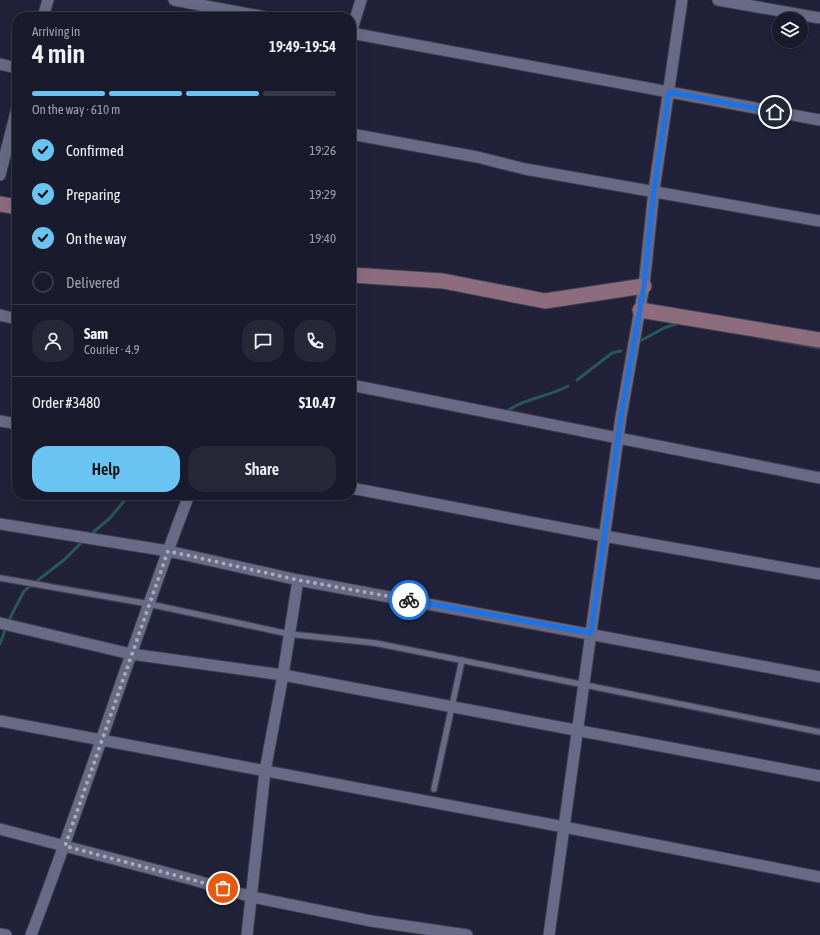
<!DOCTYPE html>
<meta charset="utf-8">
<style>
:root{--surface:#191a2b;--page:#262737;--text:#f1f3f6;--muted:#9fa1a9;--line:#373847;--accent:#69c4f1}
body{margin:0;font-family:"Asap Condensed",sans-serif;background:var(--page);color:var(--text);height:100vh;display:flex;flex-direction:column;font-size:15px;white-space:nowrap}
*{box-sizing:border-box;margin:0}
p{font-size:13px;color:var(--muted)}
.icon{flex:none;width:22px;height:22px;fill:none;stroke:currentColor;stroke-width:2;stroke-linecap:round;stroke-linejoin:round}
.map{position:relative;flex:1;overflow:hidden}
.panel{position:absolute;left:12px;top:12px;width:344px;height:488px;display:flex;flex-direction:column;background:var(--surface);border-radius:16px;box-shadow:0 4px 16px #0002,0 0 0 1px var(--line)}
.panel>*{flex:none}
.buttons{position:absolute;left:772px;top:12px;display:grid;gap:8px}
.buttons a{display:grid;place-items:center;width:36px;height:36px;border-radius:50%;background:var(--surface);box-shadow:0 4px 16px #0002,0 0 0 1px var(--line);font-size:20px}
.pin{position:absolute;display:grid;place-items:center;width:34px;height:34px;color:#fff;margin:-17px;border:2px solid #fff;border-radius:50%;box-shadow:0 1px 4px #0007}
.courier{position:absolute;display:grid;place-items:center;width:40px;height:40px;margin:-20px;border:3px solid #1a73e8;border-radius:50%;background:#fff;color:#222;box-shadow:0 1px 5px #0007}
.summary em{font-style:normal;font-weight:600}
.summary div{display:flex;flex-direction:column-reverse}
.summary{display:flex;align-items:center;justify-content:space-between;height:68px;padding:0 20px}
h1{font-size:26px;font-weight:600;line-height:30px}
.bar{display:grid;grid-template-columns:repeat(4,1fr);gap:6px 4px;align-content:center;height:48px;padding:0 20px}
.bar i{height:5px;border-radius:3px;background:var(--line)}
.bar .selected{background:var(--accent)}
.bar p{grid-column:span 4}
.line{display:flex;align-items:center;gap:10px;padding:0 20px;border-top:1px solid var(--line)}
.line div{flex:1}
.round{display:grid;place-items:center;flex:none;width:42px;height:42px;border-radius:16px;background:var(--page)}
ol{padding:0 20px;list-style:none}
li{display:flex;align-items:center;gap:12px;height:44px}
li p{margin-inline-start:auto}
li .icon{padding:4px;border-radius:50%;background:var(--accent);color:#111;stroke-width:4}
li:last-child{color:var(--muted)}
li i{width:22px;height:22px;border:2px solid var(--line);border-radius:50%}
.button{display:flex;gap:8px;margin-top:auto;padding:8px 20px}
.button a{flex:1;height:46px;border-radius:16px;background:var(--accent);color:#111;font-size:16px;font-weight:600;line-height:46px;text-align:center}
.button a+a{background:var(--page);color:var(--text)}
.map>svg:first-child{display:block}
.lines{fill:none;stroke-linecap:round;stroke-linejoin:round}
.stream{stroke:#27565b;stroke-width:3}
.lane-casing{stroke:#3e3e50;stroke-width:8}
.street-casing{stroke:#3e3e50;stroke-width:13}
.secondary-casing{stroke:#3e3e50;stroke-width:17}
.lane{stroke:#696b86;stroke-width:5.5}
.street{stroke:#696b86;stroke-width:11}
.secondary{stroke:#8d6c7e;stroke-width:15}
.done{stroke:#aaaab8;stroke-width:4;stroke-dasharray:0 7.2}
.route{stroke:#1a73e8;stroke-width:5}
</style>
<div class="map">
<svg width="820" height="935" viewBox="0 0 820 935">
<rect width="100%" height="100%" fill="#212239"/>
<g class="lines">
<path class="stream" d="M 759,337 L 820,348
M 642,340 L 664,328 L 679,323
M 577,380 L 612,353 L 621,351
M 506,412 C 525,398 548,397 568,386
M 90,535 L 110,518 L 129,495
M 8,622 L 24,591 L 64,560 L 83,541
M 0,644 L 6,627"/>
<g class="lane-casing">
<path id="lane" d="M 0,578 L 149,604 L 289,634 L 375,643 L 820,732
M 434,789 L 462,660"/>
</g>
<g class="street-casing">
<path id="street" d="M 174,0 L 265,17
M 718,0 L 820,18
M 43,17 L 48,0
M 351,33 L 820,120
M 351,33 L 361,0
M 0,64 L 17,68
M 351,134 L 477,157 L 525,169 L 820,221
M 0,175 L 17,108
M 0,315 L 17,319
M 351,385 L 820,478
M 0,421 L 17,424
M 351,488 L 604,536 L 820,574
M 0,524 L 168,551 L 298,580 L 820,677
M 0,623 L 131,654 L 283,675 L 820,776
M 0,721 L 564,827 L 820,877
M 0,829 L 194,880 L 252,897 L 371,921 L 467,935
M 0,934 L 6,935
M 31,935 C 87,789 133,640 189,495
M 247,935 L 265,771 L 283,675 L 298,580
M 549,935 L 621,417 L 644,286 L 654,190 L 682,0"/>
</g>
<g class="secondary-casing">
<path id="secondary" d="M 0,204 L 17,207
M 351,275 L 443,281 L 545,301 L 644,286
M 640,310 L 820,340"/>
</g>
<use href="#lane" class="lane"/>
<use href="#street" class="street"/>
<use href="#secondary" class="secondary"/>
</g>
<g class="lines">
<path class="done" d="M 223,888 L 65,846 L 168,551 L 298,580 L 409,600"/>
<path class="route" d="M 409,600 L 591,633 L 621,417 L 644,286 L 654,190 L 669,92 L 775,112"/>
</g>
</svg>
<div class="buttons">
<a><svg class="icon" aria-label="layers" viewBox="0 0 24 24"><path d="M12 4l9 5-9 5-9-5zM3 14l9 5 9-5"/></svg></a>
</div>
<div class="pin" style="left:223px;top:888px;background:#ea580c"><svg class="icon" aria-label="bag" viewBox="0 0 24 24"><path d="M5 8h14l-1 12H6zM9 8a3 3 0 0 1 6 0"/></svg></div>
<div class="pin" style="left:775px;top:112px;background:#1f2937"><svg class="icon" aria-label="home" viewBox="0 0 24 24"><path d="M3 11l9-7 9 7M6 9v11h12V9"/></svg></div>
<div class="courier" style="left:409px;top:600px"><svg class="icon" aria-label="bike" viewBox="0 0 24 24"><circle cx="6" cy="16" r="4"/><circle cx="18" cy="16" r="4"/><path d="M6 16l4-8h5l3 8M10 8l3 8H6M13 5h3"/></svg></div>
<section class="panel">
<div class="summary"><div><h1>4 min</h1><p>Arriving in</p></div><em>19:49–19:54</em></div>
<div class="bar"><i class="selected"></i><i class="selected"></i><i class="selected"></i><i></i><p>On the way · 610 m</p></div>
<ol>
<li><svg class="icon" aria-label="check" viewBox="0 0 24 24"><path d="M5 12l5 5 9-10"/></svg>Confirmed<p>19:26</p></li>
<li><svg class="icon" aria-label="check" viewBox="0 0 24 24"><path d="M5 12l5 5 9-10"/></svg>Preparing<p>19:29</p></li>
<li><svg class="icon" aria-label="check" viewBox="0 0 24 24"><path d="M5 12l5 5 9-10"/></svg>On the way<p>19:40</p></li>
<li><i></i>Delivered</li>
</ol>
<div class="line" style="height:72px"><a class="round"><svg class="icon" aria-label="person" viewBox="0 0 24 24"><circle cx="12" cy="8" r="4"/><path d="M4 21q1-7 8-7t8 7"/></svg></a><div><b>Sam</b><p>Courier · 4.9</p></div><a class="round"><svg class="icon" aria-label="chat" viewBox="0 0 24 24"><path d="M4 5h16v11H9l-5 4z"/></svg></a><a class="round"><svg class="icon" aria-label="phone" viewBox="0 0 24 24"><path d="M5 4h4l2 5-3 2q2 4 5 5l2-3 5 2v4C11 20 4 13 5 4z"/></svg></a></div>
<div class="line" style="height:52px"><div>Order #3480</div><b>$10.47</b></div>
<div class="button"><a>Help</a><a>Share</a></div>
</section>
</div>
